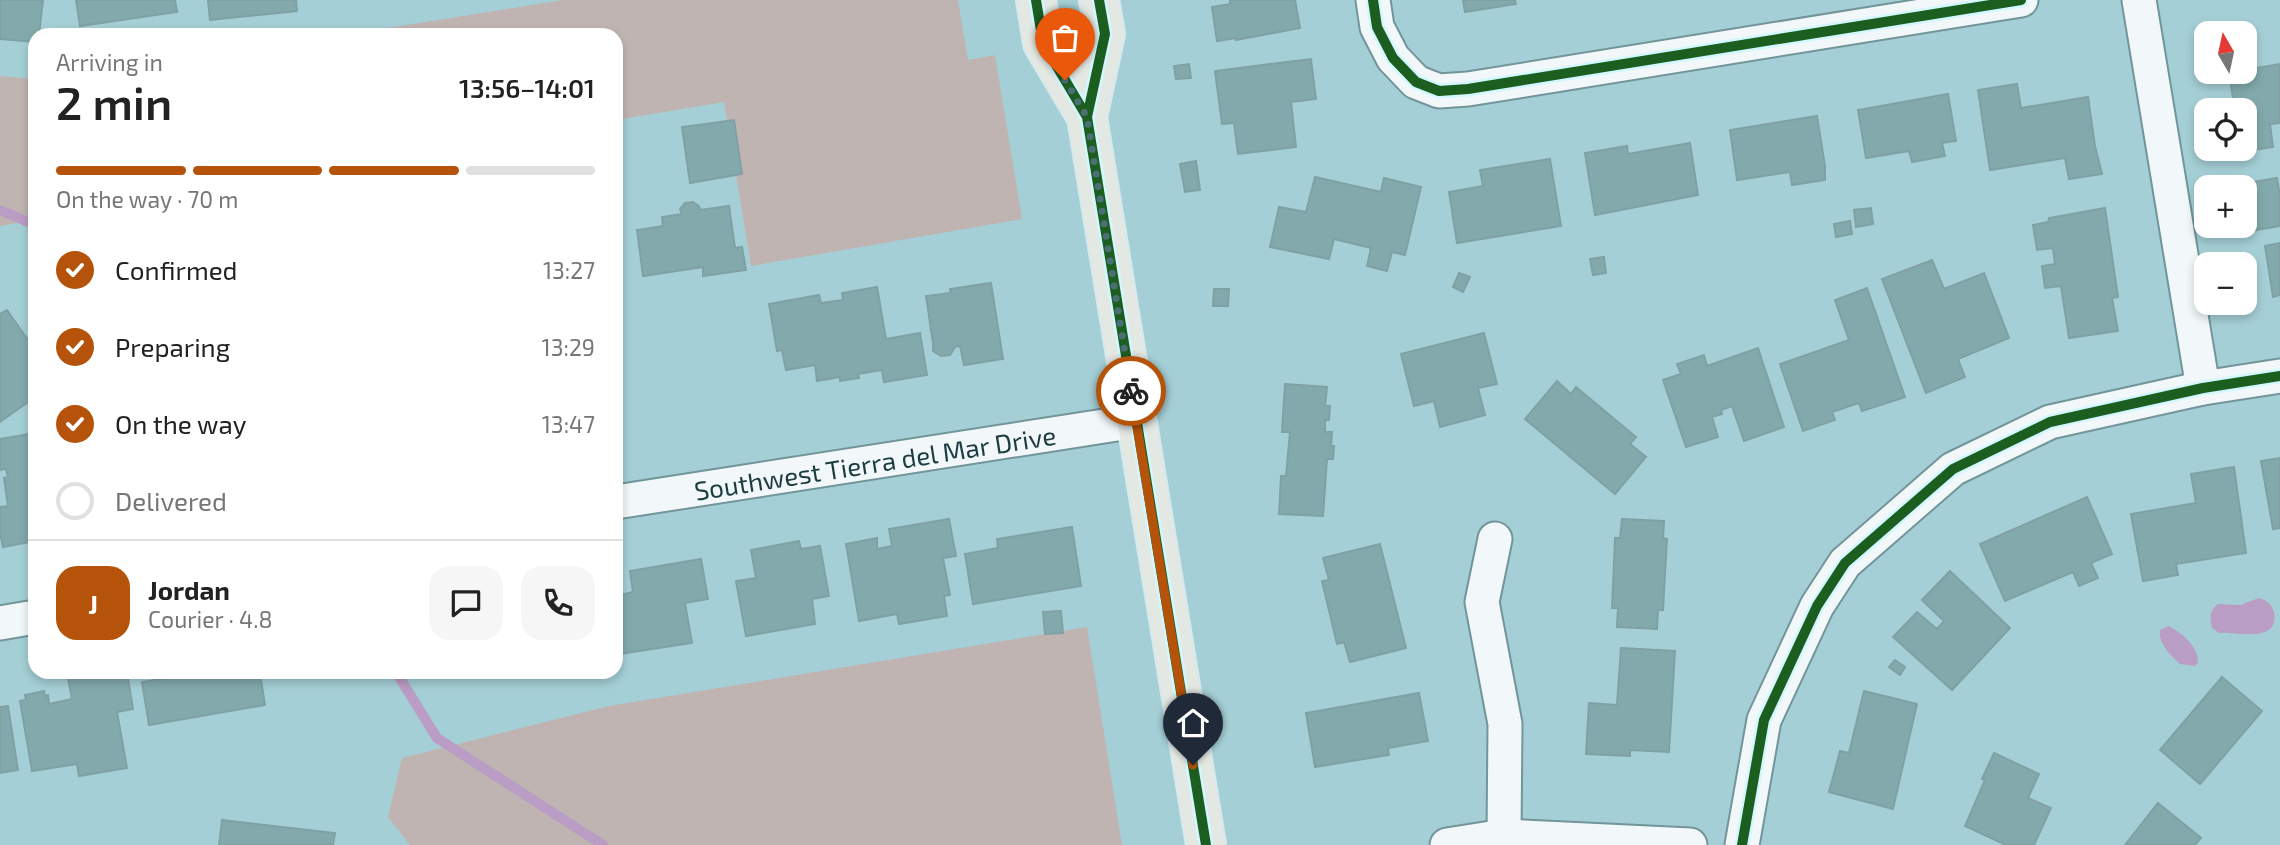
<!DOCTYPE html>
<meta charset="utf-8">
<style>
:root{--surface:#fff;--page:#f6f6f6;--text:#222;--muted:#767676;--line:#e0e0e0;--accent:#b45309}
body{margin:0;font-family:"Exo 2",sans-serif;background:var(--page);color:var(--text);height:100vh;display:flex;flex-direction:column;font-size:26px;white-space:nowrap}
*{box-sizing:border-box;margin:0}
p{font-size:23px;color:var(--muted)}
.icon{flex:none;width:38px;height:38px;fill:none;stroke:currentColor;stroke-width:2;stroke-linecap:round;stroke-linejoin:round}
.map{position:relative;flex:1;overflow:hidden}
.details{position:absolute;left:28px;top:28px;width:595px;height:651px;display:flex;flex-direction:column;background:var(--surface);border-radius:21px;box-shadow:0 4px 10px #0003}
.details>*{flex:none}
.needle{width:46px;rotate:351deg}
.fabs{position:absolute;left:2194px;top:21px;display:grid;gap:14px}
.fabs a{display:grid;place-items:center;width:63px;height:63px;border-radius:14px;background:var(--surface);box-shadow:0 4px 10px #0003;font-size:35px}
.pin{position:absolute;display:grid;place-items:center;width:60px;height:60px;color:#fff;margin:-72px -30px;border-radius:50% 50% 50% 0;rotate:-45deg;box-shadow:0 0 7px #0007}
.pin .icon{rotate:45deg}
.courier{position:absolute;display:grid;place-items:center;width:70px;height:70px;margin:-35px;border:5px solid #b45309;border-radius:50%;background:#fff;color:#222;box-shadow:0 2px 9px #0007}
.head em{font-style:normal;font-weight:600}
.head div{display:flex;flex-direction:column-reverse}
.head{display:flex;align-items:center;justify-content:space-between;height:119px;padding:0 28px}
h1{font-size:46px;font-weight:600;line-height:52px}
.bar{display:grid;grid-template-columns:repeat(4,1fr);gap:10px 7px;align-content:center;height:84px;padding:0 28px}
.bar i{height:9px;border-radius:5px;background:var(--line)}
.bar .current{background:var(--accent)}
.bar p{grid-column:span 4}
.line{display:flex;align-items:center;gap:18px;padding:0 28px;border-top:2px solid var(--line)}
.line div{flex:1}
.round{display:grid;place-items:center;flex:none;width:74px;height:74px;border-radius:21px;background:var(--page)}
ol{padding:0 28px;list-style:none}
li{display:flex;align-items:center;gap:21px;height:77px}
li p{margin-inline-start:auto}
li .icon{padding:7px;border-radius:50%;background:var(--accent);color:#fff;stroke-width:4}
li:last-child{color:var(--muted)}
li i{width:38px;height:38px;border:4px solid var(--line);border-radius:50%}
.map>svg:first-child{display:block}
.green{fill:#bfb4b1}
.water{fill:#ba9dc4}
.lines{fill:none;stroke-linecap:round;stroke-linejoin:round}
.stream{stroke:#ba9dc4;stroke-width:10}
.building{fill:#82aaac;stroke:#80a1a4;stroke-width:2}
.street-casing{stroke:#72959a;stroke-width:37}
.primary-casing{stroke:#d6e9ed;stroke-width:42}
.street{stroke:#f2f8f9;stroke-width:33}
.primary{stroke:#e4e8e2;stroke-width:38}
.cycleway-casing{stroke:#d2f7fe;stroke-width:15}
.cycleway{stroke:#1b5e20;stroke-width:10}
.done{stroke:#4c6f76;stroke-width:7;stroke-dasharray:0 12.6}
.route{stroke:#b45309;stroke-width:9}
.labels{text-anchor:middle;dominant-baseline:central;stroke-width:5;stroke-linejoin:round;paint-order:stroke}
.street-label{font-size:26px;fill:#1c3c42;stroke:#d2f7fe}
</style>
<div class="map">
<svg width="2280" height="845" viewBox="0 0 2280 845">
<rect width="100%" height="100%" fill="#a5cfd6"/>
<path class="green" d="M 563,0 L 958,0 L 968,60 L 995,55 L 1022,219 L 751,266 L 724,102 L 616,120 L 616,35 L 344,35 Z
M 0,76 L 35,79 L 35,220 L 0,226 Z
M 1087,627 L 1122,845 L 410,845 L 388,817 L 402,758 L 609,706 Z"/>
<path class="water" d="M 2259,598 C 2267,601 2271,603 2274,612 C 2280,645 2233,631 2219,633 L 2212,628 C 2210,618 2209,611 2218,604 L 2240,605 Z
M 2169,626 C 2182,633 2199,647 2198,663 L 2195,666 L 2180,664 C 2171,655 2158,644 2160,630 Z"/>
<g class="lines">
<path class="stream" d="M 0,210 L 35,225
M 396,672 L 437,738 L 603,845"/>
</g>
<path class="building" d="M 0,0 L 43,0 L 39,35 L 35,35 L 35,42 L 0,39 Z
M 76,0 L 175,0 L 177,12 L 80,26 Z
M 208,0 L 296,0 L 297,11 L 210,20 Z
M 1230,0 L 1295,0 L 1300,28 L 1236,40 L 1236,38 L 1217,41 L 1212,7 L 1230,4 Z
M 1463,0 L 1515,0 L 1516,4 L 1465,12 Z
M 1311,59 L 1316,99 L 1291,102 L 1296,147 L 1238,154 L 1234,123 L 1222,124 L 1215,71 Z
M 1189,64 L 1191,78 L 1176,79 L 1174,66 Z
M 2280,64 L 2280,123 L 2270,124 L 2273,147 L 2241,152 L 2241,149 L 2245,149 L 2245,110 L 2235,110 L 2229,73 L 2245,72 L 2245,70 Z
M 2017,84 L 2021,108 L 2088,97 L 2095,146 L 2102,174 L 2069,179 L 2065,158 L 1990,170 L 1978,90 Z
M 1948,94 L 1956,141 L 1942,143 L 1945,156 L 1912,162 L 1909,151 L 1866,158 L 1858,110 Z
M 1817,116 L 1825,166 L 1825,180 L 1792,185 L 1790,172 L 1737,180 L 1730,130 Z
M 734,120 L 742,174 L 690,183 L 682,127 Z
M 1690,143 L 1698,195 L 1595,215 L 1585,153 L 1627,146 L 1628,154 Z
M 1550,159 L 1561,226 L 1457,243 L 1449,192 L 1483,186 L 1480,170 Z
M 1196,161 L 1200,190 L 1185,192 L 1180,164 Z
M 1315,177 L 1381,192 L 1384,178 L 1421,187 L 1405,255 L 1392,252 L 1387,271 L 1367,266 L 1371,248 L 1334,239 L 1329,259 L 1270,247 L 1279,207 L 1306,212 Z
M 2277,178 L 2280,196 L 2280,226 L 2232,234 L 2230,226 L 2245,226 L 2245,187 L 2224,187 Z
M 693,202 L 699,206 L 700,210 L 729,206 L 735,248 L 742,247 L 746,270 L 703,276 L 703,267 L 643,276 L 637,230 L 663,226 L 662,217 L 682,214 L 680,209 L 685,203 Z
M 1871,208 L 1873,224 L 1856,227 L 1854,210 Z
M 2105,208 L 2118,297 L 2112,298 L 2118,331 L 2069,338 L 2061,286 L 2045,288 L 2042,266 L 2055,264 L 2053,248 L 2037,250 L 2033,225 L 2048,222 L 2049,218 Z
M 1850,221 L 1852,234 L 1836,237 L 1834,224 Z
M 2280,243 L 2280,295 L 2273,297 L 2265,246 Z
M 1604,257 L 1606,273 L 1593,275 L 1590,259 Z
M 1932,260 L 1944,289 L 1984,273 L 2009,338 L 1958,359 L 1965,377 L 1926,393 L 1882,279 Z
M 1459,273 L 1470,277 L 1463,292 L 1453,287 Z
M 991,283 L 1003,359 L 964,365 L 960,346 L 955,347 L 950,355 L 941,356 L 933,351 L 933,343 L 926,296 L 951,293 L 950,289 Z
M 877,287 L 886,339 L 920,333 L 927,375 L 884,382 L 882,370 L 858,374 L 859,378 L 840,381 L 840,377 L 817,381 L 815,365 L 786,370 L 782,350 L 777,351 L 769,304 L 819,295 L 821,303 L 843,300 L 842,293 Z
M 1867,288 L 1905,397 L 1862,411 L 1859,403 L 1832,412 L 1835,420 L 1803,431 L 1780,364 L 1849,340 L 1835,300 Z
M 1214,289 L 1229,289 L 1228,306 L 1213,306 Z
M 7,310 L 35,350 L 35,397 L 0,422 L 0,314 Z
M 1484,333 L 1497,384 L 1478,388 L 1485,415 L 1440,427 L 1434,401 L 1414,406 L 1401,354 Z
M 1758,348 L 1784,427 L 1744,441 L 1732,406 L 1721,410 L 1722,414 L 1712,417 L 1718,437 L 1686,447 L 1663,380 L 1681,374 L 1677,364 L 1704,355 L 1707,366 Z
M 616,367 L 621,402 L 616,403 Z
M 1557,381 L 1571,394 L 1576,387 L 1636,437 L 1630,444 L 1646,457 L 1615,494 L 1525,419 Z
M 1285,384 L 1327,387 L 1325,406 L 1330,406 L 1329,420 L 1325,420 L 1325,432 L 1332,432 L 1331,446 L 1334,446 L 1333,459 L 1327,459 L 1323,516 L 1279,514 L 1281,476 L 1286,476 L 1290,432 L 1282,432 Z
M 35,433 L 35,541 L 3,547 L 0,533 L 0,507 L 8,506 L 4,478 L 8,477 L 6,469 L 0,470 L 0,439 Z
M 2280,458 L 2280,528 L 2273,529 L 2261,461 Z
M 2234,467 L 2246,553 L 2176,564 L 2178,575 L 2143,581 L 2131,514 L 2196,503 L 2191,474 Z
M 2087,497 L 2112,554 L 2091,563 L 2098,578 L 2079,586 L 2073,572 L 2005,601 L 1980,544 Z
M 949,519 L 956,556 L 943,558 L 950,595 L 944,596 L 947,616 L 899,624 L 897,614 L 859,621 L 846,544 L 877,538 L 877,549 L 892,546 L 889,529 Z
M 1622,519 L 1664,521 L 1663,538 L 1667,539 L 1663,610 L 1658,610 L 1657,629 L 1617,627 L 1618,608 L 1612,608 L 1615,538 L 1620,538 Z
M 1072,527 L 1081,586 L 973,604 L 965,554 L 998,548 L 997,539 Z
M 799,541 L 801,549 L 820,546 L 829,596 L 812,599 L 815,624 L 746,636 L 736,581 L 756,578 L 751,550 Z
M 1380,544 L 1406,648 L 1350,662 L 1344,642 L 1337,644 L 1322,581 L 1329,580 L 1323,558 Z
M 701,559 L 708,599 L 685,603 L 692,643 L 619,654 L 616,634 L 616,596 L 633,592 L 630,571 Z
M 1950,571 L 2010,628 L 1952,690 L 1893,637 L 1917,612 L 1937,629 L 1944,621 L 1922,600 Z
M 1061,611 L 1063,633 L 1045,634 L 1043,612 Z
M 1621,648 L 1675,651 L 1669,752 L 1630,750 L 1630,756 L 1586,754 L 1589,703 L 1617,705 Z
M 1895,660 L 1905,667 L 1900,675 L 1889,667 Z
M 101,672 L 127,672 L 133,709 L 117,712 L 127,768 L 79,776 L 77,764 L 32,771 L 20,701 L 26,700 L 25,695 L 44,691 L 45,696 L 48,695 L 49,704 L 72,699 L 68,678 Z
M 191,672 L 255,672 L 256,675 L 260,674 L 265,705 L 149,725 L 142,682 L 192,674 Z
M 477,672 L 527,672 L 521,675 L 478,676 Z
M 2222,677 L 2262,711 L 2200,784 L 2160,750 Z
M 1864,691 L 1917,704 L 1893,809 L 1829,792 L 1840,751 L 1849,753 Z
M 1419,693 L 1428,741 L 1388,748 L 1389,755 L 1315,767 L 1306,713 Z
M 8,706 L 18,770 L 0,773 L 0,707 Z
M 1994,753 L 2039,774 L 2028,798 L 2051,808 L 2034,845 L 2006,845 L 1965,826 L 1985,780 L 1982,779 Z
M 2158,803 L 2201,838 L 2195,845 L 2125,845 Z
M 222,820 L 335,833 L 333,845 L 219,845 Z"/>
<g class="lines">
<g class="street-casing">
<g id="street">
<path d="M 1373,0 L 1377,27 L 1393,58 L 1416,82 L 1439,91 L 1468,89 L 2021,0"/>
<path d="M 2139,0 L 2203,388"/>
<path id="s1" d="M 616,502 L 1136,421"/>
<path d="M 1495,539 L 1482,602 L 1505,724 L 1504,836"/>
<path d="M 0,623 L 35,617"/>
<path d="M 1447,845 L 1504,836 L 1690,845"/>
<path d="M 1742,845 L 1764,720 L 1817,606 L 1845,563 L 1953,469 L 2050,422 L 2203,388 L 2280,376"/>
</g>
</g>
<g class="primary-casing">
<path id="primary" d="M 1036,0 L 1043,43 L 1087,117
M 1099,0 L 1105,34 L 1087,117 L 1206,845"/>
</g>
<use href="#street" class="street"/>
<use href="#primary" class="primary"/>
<g class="cycleway-casing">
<path id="cycleway" d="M 1036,0 L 1043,43 L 1087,117
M 1099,0 L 1105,34 L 1087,117 L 1206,845
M 1373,0 L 1377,27 L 1393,58 L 1416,82 L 1439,91 L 1468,89 L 2021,0
M 1742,845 L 1764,720 L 1817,606 L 1845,563 L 1953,469 L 2050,422 L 2203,388 L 2280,376"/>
</g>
<use href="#cycleway" class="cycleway"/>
</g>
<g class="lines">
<path class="done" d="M 1065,80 L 1087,117 L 1131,391"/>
<path class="route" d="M 1131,391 L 1193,765"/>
</g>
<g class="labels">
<g class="street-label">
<text stroke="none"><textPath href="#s1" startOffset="262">Southwest Tierra del Mar Drive</textPath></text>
</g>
</g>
</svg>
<div class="fabs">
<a><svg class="needle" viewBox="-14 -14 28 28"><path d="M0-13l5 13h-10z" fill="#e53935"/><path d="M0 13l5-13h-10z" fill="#767676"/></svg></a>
<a><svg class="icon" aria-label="locate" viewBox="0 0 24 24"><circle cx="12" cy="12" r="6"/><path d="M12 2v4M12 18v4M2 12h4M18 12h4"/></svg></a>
<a>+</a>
<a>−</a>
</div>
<div class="pin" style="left:1065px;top:80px;background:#ea580c"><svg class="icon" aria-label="bag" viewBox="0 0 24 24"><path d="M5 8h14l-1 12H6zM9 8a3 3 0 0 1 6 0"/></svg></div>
<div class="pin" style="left:1193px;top:765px;background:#1f2937"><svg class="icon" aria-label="home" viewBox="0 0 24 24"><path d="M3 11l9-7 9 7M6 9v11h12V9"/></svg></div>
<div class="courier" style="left:1131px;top:391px"><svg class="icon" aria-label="bike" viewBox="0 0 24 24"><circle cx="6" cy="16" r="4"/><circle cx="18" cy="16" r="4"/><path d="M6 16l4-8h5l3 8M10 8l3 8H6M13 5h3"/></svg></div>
<section class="details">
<div class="head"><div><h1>2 min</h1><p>Arriving in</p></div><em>13:56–14:01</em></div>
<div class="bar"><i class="current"></i><i class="current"></i><i class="current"></i><i></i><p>On the way · 70 m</p></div>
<ol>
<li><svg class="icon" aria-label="check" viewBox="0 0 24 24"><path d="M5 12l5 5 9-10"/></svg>Confirmed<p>13:27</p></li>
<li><svg class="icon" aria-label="check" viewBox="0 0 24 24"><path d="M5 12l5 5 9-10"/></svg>Preparing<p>13:29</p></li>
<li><svg class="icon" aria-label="check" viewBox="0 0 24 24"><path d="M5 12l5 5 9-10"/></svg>On the way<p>13:47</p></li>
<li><i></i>Delivered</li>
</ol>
<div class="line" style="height:126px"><b class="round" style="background:var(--accent);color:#fff">J</b><div><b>Jordan</b><p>Courier · 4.8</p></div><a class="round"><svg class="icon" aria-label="chat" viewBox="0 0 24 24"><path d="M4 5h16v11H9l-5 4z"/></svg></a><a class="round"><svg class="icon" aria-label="phone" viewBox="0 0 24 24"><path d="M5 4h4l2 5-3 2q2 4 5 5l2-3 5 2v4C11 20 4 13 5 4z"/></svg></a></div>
</section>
</div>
